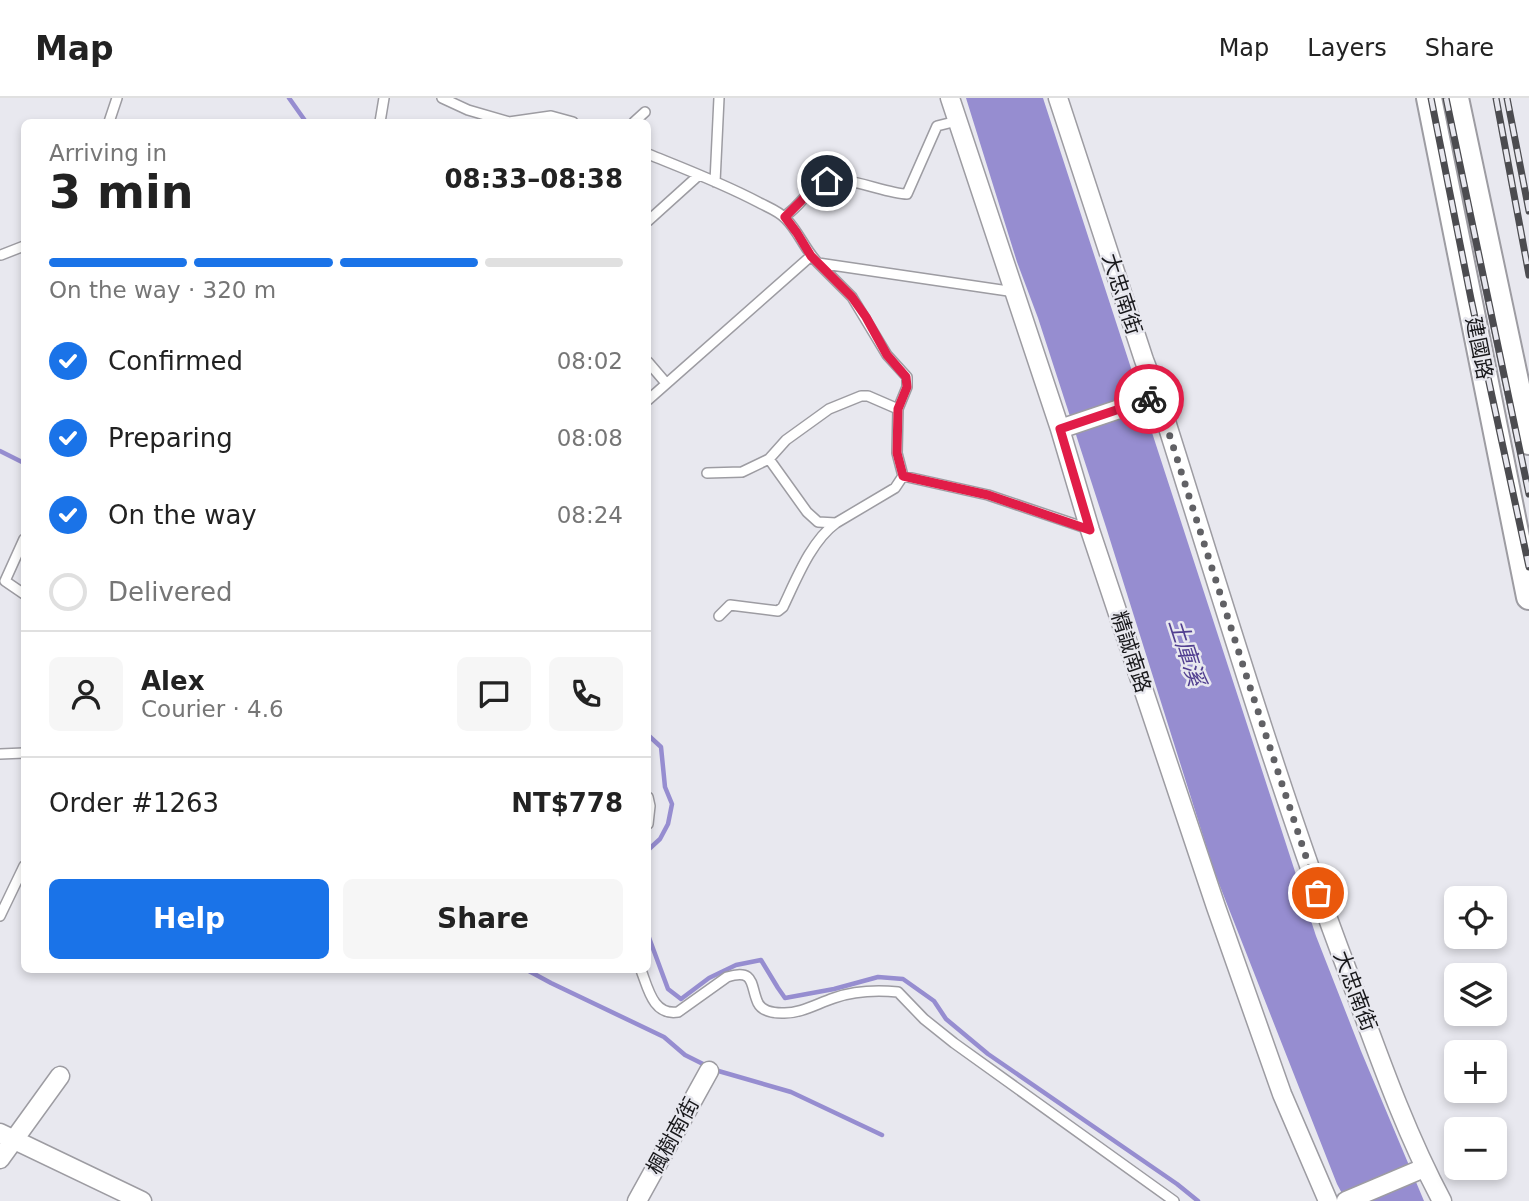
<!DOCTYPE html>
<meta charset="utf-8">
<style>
:root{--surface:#fff;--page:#f6f6f6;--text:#222;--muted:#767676;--line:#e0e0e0;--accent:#1a73e8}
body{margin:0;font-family:"DejaVu Sans","Noto Sans TC",sans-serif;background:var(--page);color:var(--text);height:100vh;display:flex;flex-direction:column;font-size:26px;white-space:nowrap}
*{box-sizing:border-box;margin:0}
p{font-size:23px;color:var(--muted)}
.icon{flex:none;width:38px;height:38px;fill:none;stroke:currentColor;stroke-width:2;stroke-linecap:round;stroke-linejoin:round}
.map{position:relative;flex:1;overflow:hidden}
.side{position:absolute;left:21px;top:21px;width:630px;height:854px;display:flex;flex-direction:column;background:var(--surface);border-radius:10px;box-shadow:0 4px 10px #0003}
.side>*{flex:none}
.tools{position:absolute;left:1444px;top:788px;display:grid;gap:14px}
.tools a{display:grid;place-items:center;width:63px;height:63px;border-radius:10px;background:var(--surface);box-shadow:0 4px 10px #0003;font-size:35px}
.pin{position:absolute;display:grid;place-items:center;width:60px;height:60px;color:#fff;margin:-30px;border:4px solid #fff;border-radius:50%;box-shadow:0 2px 7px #0007}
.courier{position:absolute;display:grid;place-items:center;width:70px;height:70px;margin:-35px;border:5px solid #e11d48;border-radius:50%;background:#fff;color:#222;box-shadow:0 2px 9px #0007}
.summary em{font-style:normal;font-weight:800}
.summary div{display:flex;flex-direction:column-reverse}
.summary{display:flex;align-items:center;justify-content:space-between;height:119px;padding:0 28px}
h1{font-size:46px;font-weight:800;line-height:52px}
.bar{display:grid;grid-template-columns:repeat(4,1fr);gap:10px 7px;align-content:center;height:84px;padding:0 28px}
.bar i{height:9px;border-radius:5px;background:var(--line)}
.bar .current{background:var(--accent)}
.bar p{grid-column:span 4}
.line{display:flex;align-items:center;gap:18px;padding:0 28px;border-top:2px solid var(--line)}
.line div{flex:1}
.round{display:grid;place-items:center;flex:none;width:74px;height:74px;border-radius:10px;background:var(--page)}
ol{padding:0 28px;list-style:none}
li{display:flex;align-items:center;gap:21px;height:77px}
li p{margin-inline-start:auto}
li .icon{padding:7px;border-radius:50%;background:var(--accent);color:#fff;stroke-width:4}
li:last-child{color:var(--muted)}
li i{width:38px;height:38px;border:4px solid var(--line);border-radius:50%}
.action{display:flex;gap:14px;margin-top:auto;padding:14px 28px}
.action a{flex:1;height:80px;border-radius:10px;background:var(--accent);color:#fff;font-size:28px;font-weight:800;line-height:80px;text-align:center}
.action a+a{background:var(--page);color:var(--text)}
header{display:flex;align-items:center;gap:42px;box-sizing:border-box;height:98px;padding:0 35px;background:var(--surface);border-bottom:2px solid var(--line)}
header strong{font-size:33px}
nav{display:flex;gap:38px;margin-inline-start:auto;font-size:24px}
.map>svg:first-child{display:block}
.water{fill:#968dd0}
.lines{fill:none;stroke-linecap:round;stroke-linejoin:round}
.stream{stroke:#968dd0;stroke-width:4.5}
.service-casing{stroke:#9d9ca2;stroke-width:12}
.minor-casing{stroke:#9d9ca2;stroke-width:21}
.secondary-casing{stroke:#9d9ca2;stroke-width:28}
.service{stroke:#fff;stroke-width:9}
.minor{stroke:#fff;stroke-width:18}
.secondary{stroke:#fff;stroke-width:24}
.rail-casing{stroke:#4c4c50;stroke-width:7}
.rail{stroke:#e8e8ef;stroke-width:4.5;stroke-dasharray:13;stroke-linecap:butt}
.done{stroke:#616165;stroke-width:7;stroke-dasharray:0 12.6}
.route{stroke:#e11d48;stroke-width:9}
.labels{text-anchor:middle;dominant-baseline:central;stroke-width:5;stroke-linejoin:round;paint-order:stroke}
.street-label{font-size:21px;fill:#18181b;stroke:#e8e8ef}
.water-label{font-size:23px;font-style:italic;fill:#513f90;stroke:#e8e8ef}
</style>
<header>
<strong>Map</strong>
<nav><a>Map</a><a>Layers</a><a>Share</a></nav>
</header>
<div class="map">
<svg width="1529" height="1103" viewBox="0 0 1529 1103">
<rect width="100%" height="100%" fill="#e8e8ef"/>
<path class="water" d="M 966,0 L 1043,0 L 1316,838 L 1361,953 L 1424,1103 L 1346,1103 L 1337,1086 L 1214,773 L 1106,429 L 1038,220 L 1017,164 Z"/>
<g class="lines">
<path class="stream" d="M 289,0 L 306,24
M 0,353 L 24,365
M 648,637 L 661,649 L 665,689 L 672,706 L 668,726 L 660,741 L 648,752
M 648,837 L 668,891 L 681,901 L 709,880 L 736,867 L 761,862 L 778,890 L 785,900 L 834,891 L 878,879 L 903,881 L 934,903 L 946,921 L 988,956 L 1177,1086 L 1198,1103
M 527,872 L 551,885 L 664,939 L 685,957 L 715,972 L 791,994 L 882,1037"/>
<g class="service-casing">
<path id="service" d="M 442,0 L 468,12 L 509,24 L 551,18 L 573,24
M 109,24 L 117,0
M 380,24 L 384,0
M 634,24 L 645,14
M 648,56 C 685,71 722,85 758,104 C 767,109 779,113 786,121 C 799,134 805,152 818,165 L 1015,194
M 715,84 L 719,0
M 784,119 C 792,113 798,107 804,100 C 808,96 811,90 815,87 C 836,71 883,96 907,96 L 937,28 L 957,23
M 648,123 L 699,77
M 1,157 L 24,148
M 818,165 L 852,199 L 887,257 L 907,279 L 907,289 L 898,311 L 897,355 L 903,378
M 648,264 L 666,285
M 648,302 L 811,158
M 769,361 L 807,414 L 818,424 L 836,425 L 895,390 L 903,378 L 988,397 L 1089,431
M 707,375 L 742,374 L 769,361 L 786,342 L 829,311 L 861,298 L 868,298 L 898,311
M 24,441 L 5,483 L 24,496
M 719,518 L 730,507 L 778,513 L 783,509 C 796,482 811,443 836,425
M 0,656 L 24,655
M 648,699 L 650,708 L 648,726
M 0,818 L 24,768
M 641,872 C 648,890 653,918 678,914 L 727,879 C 756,870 750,888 758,905 C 762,913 773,915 782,915 C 800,916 816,906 834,900 C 854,893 877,892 898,894 L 924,921 L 954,945 L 1174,1103"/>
</g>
<g class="minor-casing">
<path id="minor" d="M 950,0 L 1060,331 L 1090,432 L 1216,809 L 1282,996 L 1328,1103
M 1058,0 L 1144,262 L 1158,298 C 1219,490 1276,684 1347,872 C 1376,950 1403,1030 1442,1103
M 1060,331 L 1158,298
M 0,1035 L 142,1103
M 0,1061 L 60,978
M 637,1103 L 709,973
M 1346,1103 L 1424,1070"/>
</g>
<g class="secondary-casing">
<path id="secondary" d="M 1429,0 L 1529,499
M 1456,0 L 1529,344"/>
</g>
<use href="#service" class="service"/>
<use href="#minor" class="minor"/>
<use href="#secondary" class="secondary"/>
<g class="rail-casing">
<path id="rail" d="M 1431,0 L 1471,201 L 1529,469
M 1446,0 L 1529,396
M 1496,0 L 1529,177
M 1507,0 L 1529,113"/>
</g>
<use href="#rail" class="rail"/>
</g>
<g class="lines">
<path class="done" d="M 1149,301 L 1157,298 L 1250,589 L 1318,795"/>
<path class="route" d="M 827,83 L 816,86 L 801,103 L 785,119 L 797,135 L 811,158 L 852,199 L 866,219 L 887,257 L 906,279 L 907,289 L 898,311 L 897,355 L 903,378 L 988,397 L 1090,432 L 1060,331 L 1149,301"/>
</g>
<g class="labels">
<g class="street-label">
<text transform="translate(1122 196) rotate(72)">大忠南街</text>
<text transform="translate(1479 250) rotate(79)">建國路</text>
<text transform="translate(1131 554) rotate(72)">精誠南路</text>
<text transform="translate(1355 893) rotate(69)">大忠南街</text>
<text transform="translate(673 1038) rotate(-61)">楓樹南街</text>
</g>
<g class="water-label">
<text transform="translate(1187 554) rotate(72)">土庫溪</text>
</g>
</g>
</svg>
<div class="tools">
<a><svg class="icon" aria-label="locate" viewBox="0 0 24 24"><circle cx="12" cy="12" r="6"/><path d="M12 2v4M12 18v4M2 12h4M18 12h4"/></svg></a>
<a><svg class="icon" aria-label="layers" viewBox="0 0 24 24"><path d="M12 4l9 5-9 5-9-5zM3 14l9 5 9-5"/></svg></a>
<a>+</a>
<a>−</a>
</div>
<div class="pin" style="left:1318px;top:795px;background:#ea580c"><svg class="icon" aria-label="bag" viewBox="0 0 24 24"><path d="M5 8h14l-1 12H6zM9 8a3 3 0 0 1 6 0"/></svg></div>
<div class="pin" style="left:827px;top:83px;background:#1f2937"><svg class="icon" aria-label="home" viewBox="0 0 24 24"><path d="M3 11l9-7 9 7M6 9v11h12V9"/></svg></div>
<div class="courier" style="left:1149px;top:301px"><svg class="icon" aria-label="bike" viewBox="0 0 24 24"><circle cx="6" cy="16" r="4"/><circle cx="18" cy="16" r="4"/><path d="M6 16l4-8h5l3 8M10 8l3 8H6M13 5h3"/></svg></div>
<section class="side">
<div class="summary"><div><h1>3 min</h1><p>Arriving in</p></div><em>08:33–08:38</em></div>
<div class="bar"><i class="current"></i><i class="current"></i><i class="current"></i><i></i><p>On the way · 320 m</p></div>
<ol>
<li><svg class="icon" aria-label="check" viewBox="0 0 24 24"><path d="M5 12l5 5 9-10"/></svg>Confirmed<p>08:02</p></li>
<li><svg class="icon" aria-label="check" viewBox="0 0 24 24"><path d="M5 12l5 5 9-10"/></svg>Preparing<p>08:08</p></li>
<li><svg class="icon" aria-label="check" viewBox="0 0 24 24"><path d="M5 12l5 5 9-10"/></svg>On the way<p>08:24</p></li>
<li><i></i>Delivered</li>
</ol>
<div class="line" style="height:126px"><a class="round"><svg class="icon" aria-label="person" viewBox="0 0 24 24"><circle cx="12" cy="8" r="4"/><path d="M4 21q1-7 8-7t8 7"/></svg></a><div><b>Alex</b><p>Courier · 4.6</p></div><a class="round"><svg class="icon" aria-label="chat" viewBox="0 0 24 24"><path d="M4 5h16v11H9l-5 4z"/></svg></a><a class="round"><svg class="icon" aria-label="phone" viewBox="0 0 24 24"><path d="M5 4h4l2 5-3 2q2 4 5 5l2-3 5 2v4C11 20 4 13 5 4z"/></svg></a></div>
<div class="line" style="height:91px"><div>Order #1263</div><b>NT$778</b></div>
<div class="action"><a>Help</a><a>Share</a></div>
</section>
</div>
